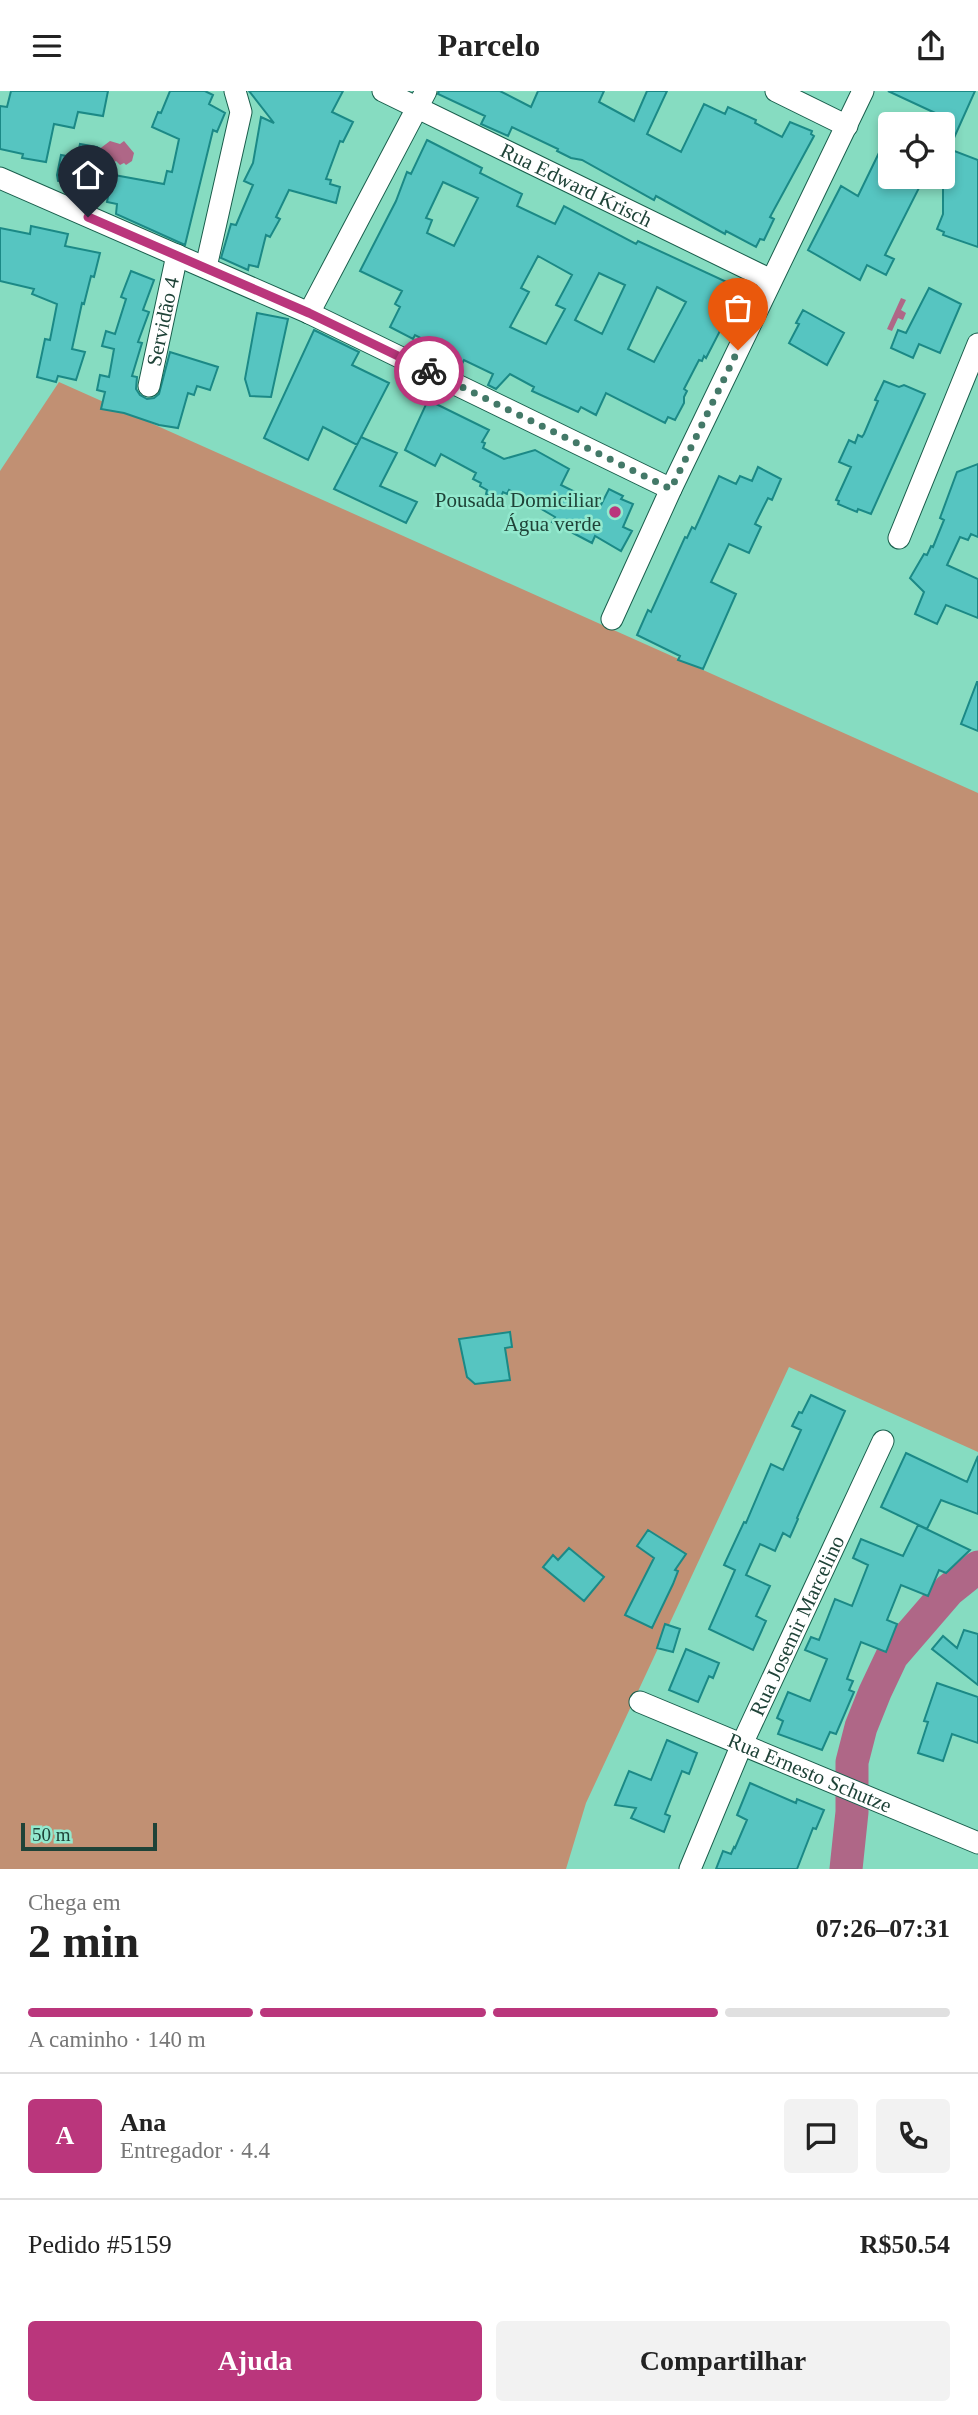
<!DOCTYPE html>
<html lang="pt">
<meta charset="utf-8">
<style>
:root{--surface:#fff;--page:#f2f2f2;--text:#222;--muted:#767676;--line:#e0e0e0;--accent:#ba367c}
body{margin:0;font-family:Georgia,serif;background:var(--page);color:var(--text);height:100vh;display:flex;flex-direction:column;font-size:26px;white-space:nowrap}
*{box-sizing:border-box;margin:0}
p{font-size:23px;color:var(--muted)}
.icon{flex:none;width:38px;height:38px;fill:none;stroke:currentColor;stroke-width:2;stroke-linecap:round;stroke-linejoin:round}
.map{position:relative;height:1778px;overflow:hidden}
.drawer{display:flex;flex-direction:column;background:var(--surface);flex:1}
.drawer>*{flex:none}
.buttons{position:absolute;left:878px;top:21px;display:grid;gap:14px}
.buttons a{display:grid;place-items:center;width:77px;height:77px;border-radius:7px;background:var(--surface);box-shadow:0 4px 10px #0003;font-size:35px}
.scale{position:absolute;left:21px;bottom:18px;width:136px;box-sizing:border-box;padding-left:7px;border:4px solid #1f4338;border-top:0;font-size:19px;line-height:24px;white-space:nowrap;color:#1f4338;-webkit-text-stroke:5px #93e9ce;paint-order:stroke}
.pin{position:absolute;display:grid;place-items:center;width:60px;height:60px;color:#fff;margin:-72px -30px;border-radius:50% 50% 50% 0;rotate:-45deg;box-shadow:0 0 7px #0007}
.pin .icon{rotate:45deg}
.courier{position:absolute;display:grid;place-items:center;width:70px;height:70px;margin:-35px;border:5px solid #ba367c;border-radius:50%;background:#fff;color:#222;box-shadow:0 2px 9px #0007}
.overview em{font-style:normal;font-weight:600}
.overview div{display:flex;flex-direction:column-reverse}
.overview{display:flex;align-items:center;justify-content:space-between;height:119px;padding:0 28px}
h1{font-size:46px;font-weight:600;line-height:52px}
.bar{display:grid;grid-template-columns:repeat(4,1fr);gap:10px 7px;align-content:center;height:84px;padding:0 28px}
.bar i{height:9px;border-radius:5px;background:var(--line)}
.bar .current{background:var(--accent)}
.bar p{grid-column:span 4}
.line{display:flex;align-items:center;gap:18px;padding:0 28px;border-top:2px solid var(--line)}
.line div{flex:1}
.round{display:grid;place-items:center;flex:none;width:74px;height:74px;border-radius:7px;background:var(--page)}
.action{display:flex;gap:14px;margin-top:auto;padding:14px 28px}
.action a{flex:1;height:80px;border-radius:7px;background:var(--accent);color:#fff;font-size:28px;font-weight:600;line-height:80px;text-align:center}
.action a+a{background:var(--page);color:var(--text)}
header{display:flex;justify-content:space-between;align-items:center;height:91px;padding:0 28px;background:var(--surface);font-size:32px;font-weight:600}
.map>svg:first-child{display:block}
.green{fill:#c19073}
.water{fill:#af6787}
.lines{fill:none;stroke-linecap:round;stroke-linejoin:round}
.river{stroke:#af6787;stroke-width:33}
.building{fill:#56c5c1;stroke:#1b8986;stroke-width:2;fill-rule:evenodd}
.street-casing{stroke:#195e4c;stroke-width:23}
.street{stroke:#fff;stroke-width:21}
.done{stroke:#437968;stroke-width:7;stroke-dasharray:0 12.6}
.route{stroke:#ba367c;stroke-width:9}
.poi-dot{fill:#ba367c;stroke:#93e9ce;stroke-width:2.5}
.labels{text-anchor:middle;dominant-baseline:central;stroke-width:5;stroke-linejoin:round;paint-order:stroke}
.street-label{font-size:21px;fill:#1f4338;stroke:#93e9ce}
.poi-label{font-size:21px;fill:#1f4338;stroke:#93e9ce;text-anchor:end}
</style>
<header><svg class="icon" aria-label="menu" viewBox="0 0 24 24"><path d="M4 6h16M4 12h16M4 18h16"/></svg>Parcelo<svg class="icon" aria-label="share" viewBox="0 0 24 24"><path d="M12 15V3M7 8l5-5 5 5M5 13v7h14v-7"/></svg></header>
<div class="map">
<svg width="978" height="1778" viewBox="0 0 978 1778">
<rect width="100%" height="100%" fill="#86dcc1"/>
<path class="green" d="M 59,291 L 978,702 L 978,1361 L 789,1276 L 586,1712 L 566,1778 L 0,1778 L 0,380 Z"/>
<path class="water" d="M 110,50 L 120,53 L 124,50 L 134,62 L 132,70 L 126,74 L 124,72 L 120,74 L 116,70 L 109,74 L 98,59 Z
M 901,207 L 906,209 L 901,219 L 906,222 L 903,229 L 898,227 L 892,240 L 887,238 Z"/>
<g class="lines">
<path class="river" d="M 846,1778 L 852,1721 L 852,1671 L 861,1636 L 875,1601 L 892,1565 L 949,1499 L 978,1476"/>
</g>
<path class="building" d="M 11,0 L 108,0 L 103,25 L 78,21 L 74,37 L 54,33 L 46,71 L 22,67 L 23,63 L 0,58 L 0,15 L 7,16 Z
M 170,0 L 205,0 L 213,4 L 209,13 L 225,22 L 217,41 L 213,39 L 185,154 L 116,123 L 117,113 L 107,111 L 109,100 L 58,90 L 57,84 L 61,64 L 77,67 L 80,53 L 97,56 L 92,80 L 164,93 L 167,80 L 172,81 L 179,48 L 152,36 L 158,21 L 161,22 Z
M 249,0 L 343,0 L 332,21 L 353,31 L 343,51 L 340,50 L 326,88 L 331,89 L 330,93 L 340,96 L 336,112 L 289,99 L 276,126 L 280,128 L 270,146 L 266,144 L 258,176 L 249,174 L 248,179 L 221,167 L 231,133 L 236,134 L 253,94 L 244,90 L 253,72 L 261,26 L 274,32 Z
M 439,0 L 500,0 L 531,16 L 538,0 L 604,0 L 599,11 L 634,30 L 647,0 L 667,0 L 647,43 L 681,61 L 704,13 L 725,23 L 728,16 L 756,29 L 755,32 L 782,46 L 790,31 L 812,40 L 811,43 L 814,45 L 770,126 L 774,128 L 764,149 L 760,148 L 756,156 L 726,140 L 725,143 L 656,105 L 654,109 L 582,69 L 571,67 L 557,60 L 558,58 L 512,36 L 508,45 L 481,33 L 485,25 L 438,3 Z
M 888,0 L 975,0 L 949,58 L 978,69 L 978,156 L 943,144 L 944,141 L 937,138 L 943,123 L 943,31 L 946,27 Z
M 891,37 L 891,86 L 913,86 L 922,91 L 885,164 L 894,168 L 886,184 L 867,174 L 860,189 L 808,159 L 841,95 L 858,105 Z
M 427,49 L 482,77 L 480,82 L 522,103 L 517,115 L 555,133 L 564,115 L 636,153 L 638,150 L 731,193 L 723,210 L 738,217 L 730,235 L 724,232 L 706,267 L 704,265 L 702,270 L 699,269 L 684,298 L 687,300 L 684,306 L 684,312 L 675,329 L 668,326 L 665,332 L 606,302 L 596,324 L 581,316 L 578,321 L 532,300 L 534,296 L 510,283 L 496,298 L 488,294 L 493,283 L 464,269 L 460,277 L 446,270 L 450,262 L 415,244 L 413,248 L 390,236 L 400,216 L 395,213 L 402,200 L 360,180 L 396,110 L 407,81 L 411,83 ZM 443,91 L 478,107 L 454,155 L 427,142 L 432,129 L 426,127 ZM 538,165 L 572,184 L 556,214 L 565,218 L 546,253 L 510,236 L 529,201 L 521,197 ZM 599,182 L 625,194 L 602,243 L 575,229 ZM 657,196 L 686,211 L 654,271 L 628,258 Z
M 31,135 L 68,143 L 65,155 L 100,162 L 94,186 L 91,185 L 84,213 L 82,212 L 72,258 L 85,261 L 76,289 L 58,285 L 56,291 L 37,286 L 45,248 L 50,249 L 57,213 L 32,203 L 34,198 L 0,190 L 0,137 L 30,143 Z
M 131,180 L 154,189 L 143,219 L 149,221 L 138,251 L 142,252 L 132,285 L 137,286 L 136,298 L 140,304 L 147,308 L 154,307 L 159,303 L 170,261 L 218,276 L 210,299 L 197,295 L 194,304 L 188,302 L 178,337 L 159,334 L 124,322 L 101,318 L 105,301 L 97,299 L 100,284 L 109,286 L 114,258 L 102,255 L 106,240 L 115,243 L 126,208 L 121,206 Z
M 929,197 L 961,213 L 940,262 L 919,253 L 913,267 L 891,257 L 898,239 L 906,242 Z
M 803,219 L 844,242 L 827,274 L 789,252 L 799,233 L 796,232 Z
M 257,222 L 288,228 L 271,306 L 250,305 L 245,288 Z
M 314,239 L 359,261 L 352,274 L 389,292 L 357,354 L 323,336 L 308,369 L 264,347 Z
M 884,290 L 899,296 L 904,294 L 925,303 L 871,423 L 858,418 L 857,421 L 838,413 L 839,410 L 836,409 L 851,376 L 839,371 L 849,349 L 855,352 L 858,344 L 862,346 L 864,343 L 878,310 L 875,309 Z
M 428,309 L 489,339 L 482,351 L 485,352 L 483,357 L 504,368 L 535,359 L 569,378 L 561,394 L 601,414 L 609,398 L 623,405 L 621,408 L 633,413 L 623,436 L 632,440 L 621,460 L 595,445 L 592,452 L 552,431 L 555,426 L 509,399 L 507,403 L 503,401 L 499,410 L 486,403 L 487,399 L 480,395 L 481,392 L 473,388 L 476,382 L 441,363 L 435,375 L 405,359 Z
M 361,346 L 397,362 L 380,395 L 417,411 L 406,432 L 334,398 Z
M 978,373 L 978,446 L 971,443 L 968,449 L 960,446 L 947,474 L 978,488 L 978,527 L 946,514 L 937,533 L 915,523 L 924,501 L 910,487 L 924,463 L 927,464 L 931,455 L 933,456 L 944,429 L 940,427 L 957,381 Z
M 758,376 L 781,388 L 772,409 L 768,407 L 755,433 L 761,436 L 749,462 L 729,453 L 711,491 L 736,503 L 703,578 L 678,569 L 680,565 L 637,544 L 648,519 L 651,521 L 685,446 L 687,447 L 692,436 L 695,438 L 719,385 L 736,393 L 740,385 L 752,390 Z
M 977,591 L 978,591 L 978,640 L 961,633 Z
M 510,1241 L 512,1256 L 505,1257 L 510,1289 L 475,1293 L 467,1286 L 459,1248 Z
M 811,1304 L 845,1320 L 797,1427 L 798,1428 L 790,1446 L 783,1442 L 775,1460 L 760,1453 L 746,1484 L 770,1495 L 756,1525 L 766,1530 L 753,1559 L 709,1538 L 735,1479 L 724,1474 L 744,1431 L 746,1432 L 771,1373 L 783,1379 L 801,1339 L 792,1335 L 799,1321 L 802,1322 Z
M 906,1362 L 967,1391 L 978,1365 L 978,1423 L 941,1409 L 927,1438 L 881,1416 Z
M 918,1434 L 970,1459 L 946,1482 L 939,1479 L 928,1505 L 901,1494 L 887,1529 L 897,1533 L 886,1561 L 861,1551 L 847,1588 L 853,1590 L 849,1599 L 854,1601 L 836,1643 L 830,1641 L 822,1659 L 778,1643 L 783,1630 L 777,1627 L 788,1601 L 810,1610 L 827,1568 L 805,1559 L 811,1546 L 819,1549 L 835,1508 L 852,1515 L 868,1474 L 853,1467 L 861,1448 L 903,1465 Z
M 648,1439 L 686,1463 L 675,1479 L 678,1480 L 673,1493 L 652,1537 L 625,1524 L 654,1467 L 637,1455 Z
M 569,1457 L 604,1486 L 584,1510 L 543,1476 L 553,1464 L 558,1469 Z
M 665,1533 L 680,1538 L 673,1561 L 657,1557 Z
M 964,1539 L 978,1543 L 978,1594 L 932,1558 L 943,1545 L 957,1557 Z
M 686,1558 L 719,1572 L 713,1587 L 709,1585 L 698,1611 L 669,1599 Z
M 937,1592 L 978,1606 L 978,1652 L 952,1643 L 943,1670 L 918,1662 L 928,1631 L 924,1630 Z
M 667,1649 L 697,1662 L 689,1683 L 682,1680 L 665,1723 L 670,1725 L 664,1741 L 631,1727 L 636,1717 L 615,1714 L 629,1680 L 651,1689 Z
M 750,1692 L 796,1712 L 797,1708 L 824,1719 L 816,1738 L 813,1737 L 797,1778 L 716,1778 L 723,1760 L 731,1763 L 734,1756 L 735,1757 L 747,1729 L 737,1724 Z"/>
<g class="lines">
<g class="street-casing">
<g id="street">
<path id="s1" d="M 383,0 L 771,189"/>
<path d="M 776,0 L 847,35"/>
<path d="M 0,87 L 309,222 L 671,398"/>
<path d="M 206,176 L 241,21 L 235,0"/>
<path d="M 309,222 L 426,0"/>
<path id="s2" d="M 149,295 L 177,164"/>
<path d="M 899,447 L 978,253"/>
<path d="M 612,528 L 671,398 L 863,0"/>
<path id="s3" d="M 640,1611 L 978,1752"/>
<path id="s4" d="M 690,1778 L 742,1653 L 883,1350"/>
</g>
</g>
<use href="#street" class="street"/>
</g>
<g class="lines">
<path class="done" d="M 429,280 L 671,398 L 738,259"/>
<path class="route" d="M 88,126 L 309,222 L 429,280"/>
</g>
<circle class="poi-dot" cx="615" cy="421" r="7"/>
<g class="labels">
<g class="street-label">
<text stroke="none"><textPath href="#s1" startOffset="215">Rua Edward Krisch</textPath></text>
<text stroke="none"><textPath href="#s2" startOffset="66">Servidão 4</textPath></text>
<text stroke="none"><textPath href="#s4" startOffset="266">Rua Josemir Marcelino</textPath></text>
<text stroke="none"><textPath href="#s3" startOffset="184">Rua Ernesto Schutze</textPath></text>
</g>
<g class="poi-label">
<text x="601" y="409">Pousada Domiciliar<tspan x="601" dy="24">Água verde</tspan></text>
</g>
</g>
</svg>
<div class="buttons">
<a><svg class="icon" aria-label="locate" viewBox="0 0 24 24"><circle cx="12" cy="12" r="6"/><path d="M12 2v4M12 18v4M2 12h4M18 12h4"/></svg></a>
</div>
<div class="scale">50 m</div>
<div class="pin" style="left:738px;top:259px;background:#ea580c"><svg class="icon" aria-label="bag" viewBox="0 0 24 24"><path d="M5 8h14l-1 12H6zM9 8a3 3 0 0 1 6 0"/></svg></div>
<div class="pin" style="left:88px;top:126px;background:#1f2937"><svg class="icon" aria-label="home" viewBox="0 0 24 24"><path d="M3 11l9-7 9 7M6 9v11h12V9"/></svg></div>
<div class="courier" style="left:429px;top:280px"><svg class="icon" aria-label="bike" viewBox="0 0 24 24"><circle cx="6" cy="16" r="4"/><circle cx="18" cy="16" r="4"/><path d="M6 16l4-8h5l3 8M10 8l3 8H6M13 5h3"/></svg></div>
</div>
<section class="drawer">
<div class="overview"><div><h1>2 min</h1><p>Chega em</p></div><em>07:26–07:31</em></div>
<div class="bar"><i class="current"></i><i class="current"></i><i class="current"></i><i></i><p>A caminho · 140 m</p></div>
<div class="line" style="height:126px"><b class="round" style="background:var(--accent);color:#fff">A</b><div><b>Ana</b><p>Entregador · 4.4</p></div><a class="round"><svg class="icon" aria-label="chat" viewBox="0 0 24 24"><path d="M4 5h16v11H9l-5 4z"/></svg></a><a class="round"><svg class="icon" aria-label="phone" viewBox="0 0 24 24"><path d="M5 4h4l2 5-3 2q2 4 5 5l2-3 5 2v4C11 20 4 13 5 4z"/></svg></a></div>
<div class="line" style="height:91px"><div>Pedido #5159</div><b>R$50.54</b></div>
<div class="action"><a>Ajuda</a><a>Compartilhar</a></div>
</section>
